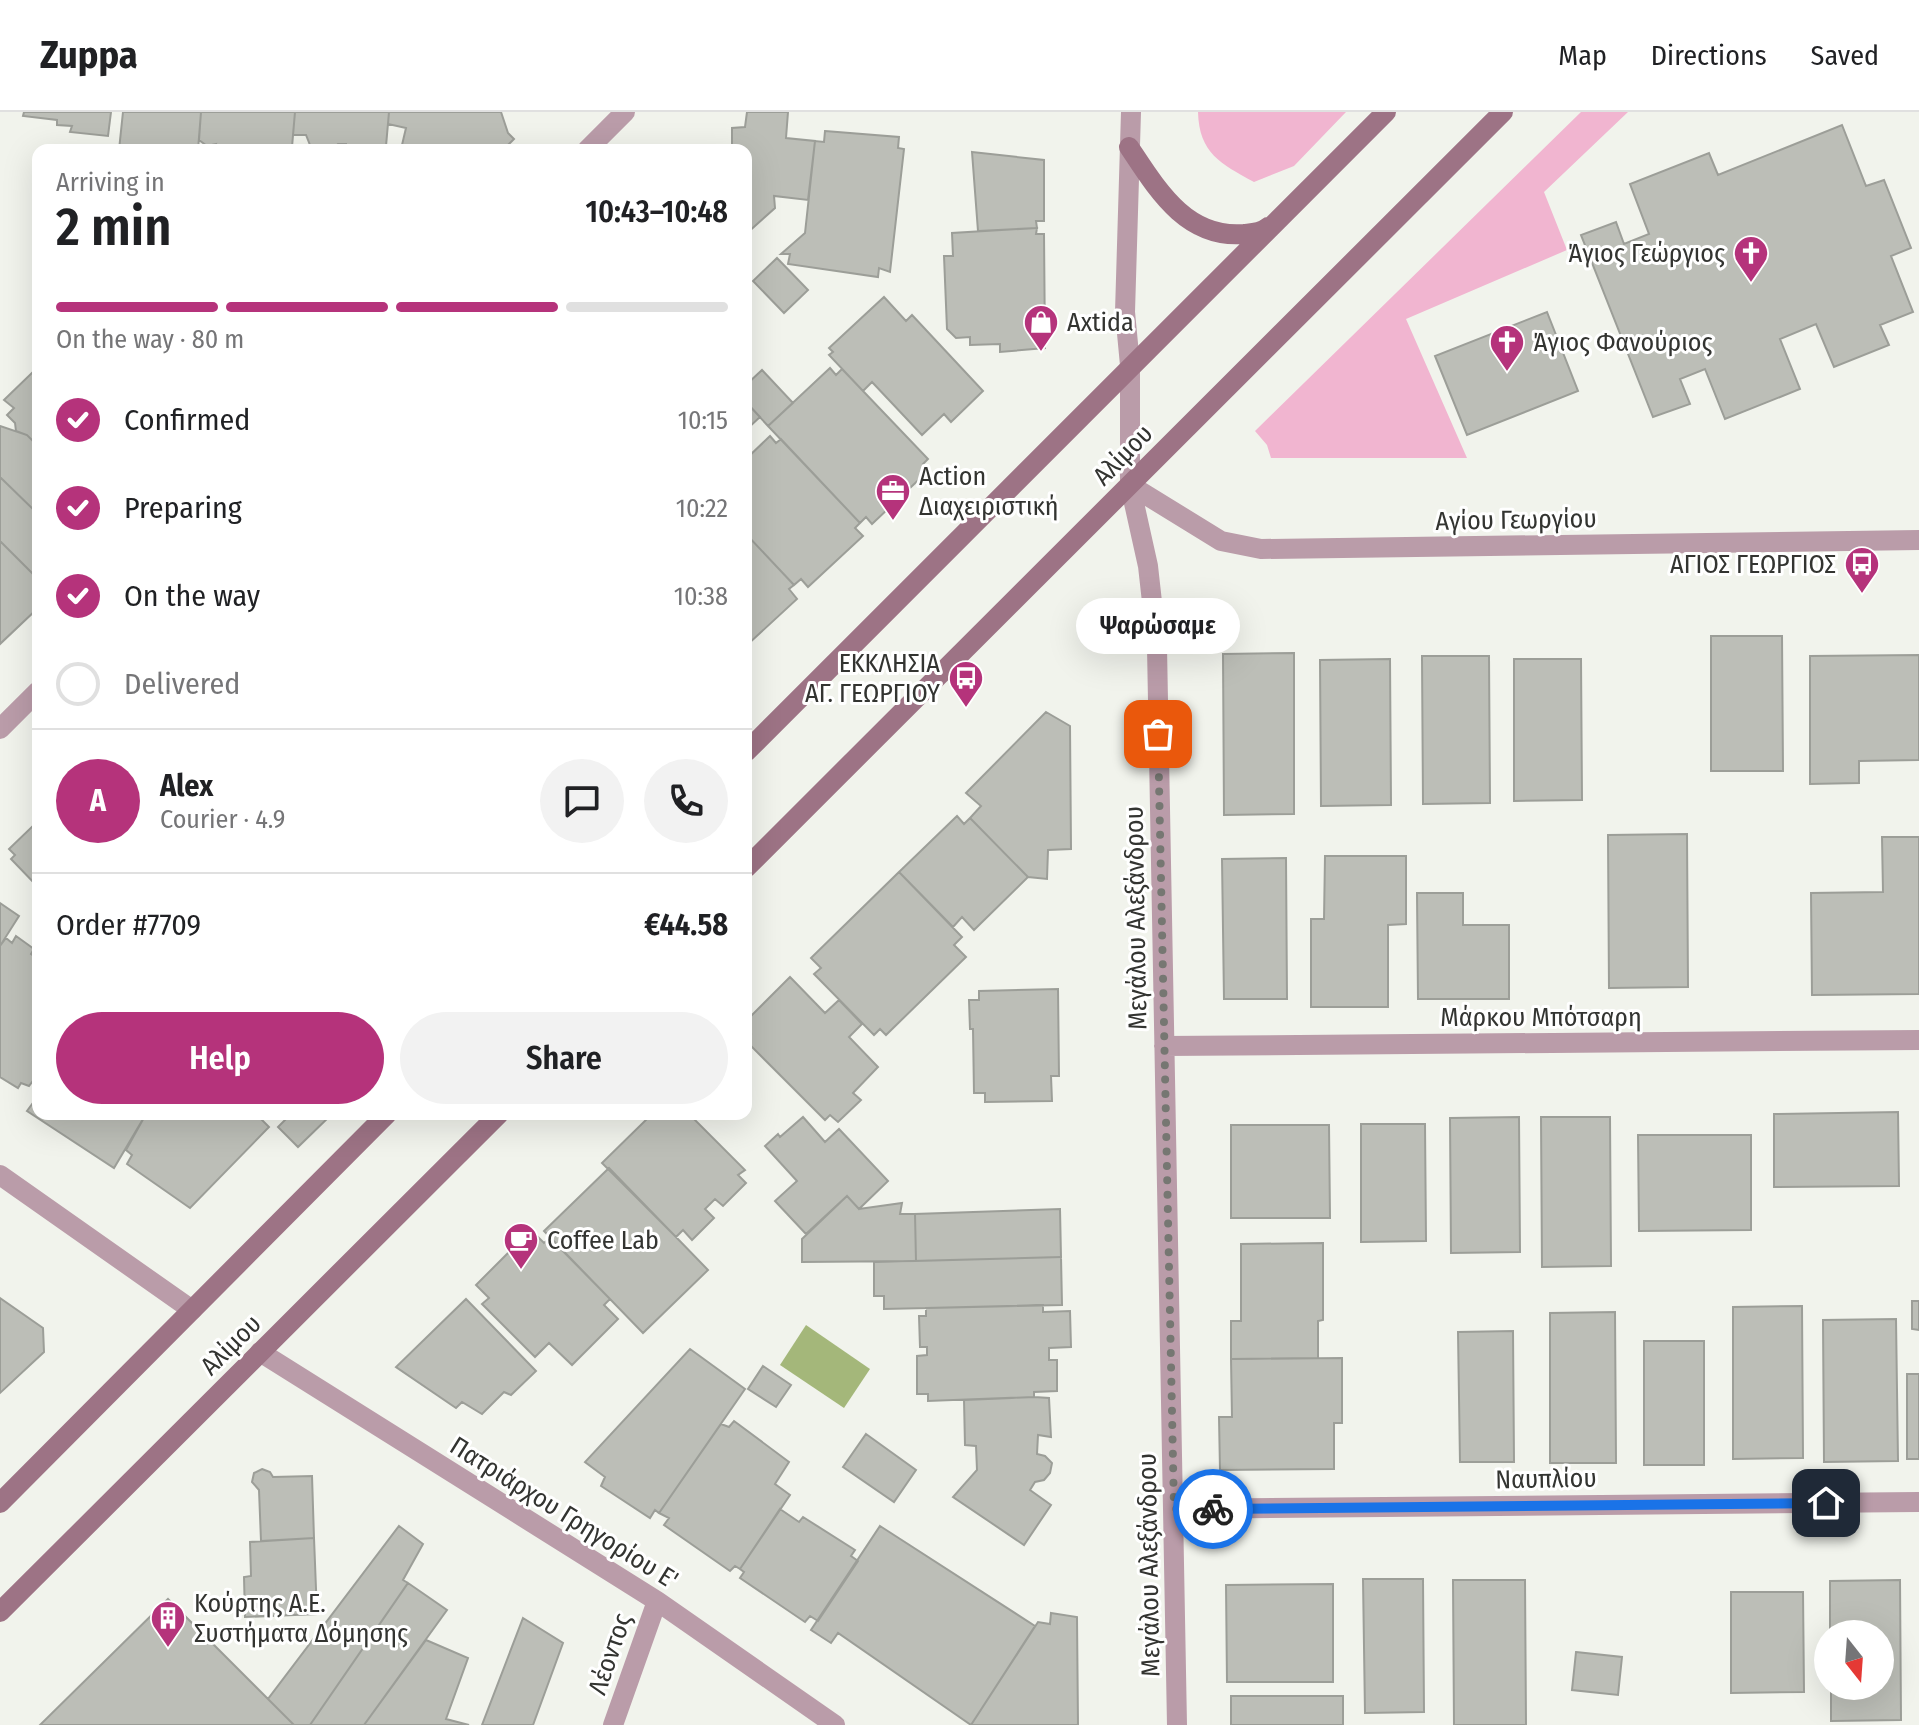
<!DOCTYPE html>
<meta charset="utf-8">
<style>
:root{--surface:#fff;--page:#f2f2f2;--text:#202124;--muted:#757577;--line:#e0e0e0;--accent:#b5337b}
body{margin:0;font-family:"Fira Sans Condensed",sans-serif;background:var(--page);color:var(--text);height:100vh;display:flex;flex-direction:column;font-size:30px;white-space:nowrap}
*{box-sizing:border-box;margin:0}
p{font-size:26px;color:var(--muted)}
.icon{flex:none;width:44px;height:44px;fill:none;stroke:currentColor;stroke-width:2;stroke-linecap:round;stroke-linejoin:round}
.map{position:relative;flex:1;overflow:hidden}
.sheet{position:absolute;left:32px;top:32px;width:720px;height:976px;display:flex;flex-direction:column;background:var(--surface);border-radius:16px;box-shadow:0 8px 32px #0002}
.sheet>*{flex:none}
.needle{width:52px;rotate:163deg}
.buttons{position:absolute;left:1814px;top:1508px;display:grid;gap:16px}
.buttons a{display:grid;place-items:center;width:80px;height:80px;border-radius:50%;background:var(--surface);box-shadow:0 8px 32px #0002;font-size:40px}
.pin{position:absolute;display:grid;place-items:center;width:68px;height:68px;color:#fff;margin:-34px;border-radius:16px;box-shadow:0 4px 12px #0006}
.courier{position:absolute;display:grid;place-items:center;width:80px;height:80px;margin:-40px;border:6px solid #1a73e8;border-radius:50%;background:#fff;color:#222;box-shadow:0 2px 10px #0007}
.bubble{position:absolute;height:56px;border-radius:28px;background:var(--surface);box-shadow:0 8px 32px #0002;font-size:26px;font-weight:600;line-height:56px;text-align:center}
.overview em{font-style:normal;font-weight:600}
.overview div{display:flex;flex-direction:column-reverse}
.overview{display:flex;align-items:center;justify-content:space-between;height:136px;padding:0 24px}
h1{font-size:52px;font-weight:600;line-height:60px}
.bar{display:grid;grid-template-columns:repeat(4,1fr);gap:12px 8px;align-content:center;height:96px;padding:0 24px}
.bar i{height:10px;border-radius:6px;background:var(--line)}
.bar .current{background:var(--accent)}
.bar p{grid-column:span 4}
.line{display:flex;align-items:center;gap:20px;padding:0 24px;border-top:2px solid var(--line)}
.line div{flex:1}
.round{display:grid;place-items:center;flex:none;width:84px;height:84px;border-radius:42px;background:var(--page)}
ol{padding:0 24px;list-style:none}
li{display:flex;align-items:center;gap:24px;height:88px}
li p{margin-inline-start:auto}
li .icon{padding:8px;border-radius:50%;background:var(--accent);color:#fff;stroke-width:4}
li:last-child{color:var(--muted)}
li i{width:44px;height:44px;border:4px solid var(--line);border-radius:50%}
.button{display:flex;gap:16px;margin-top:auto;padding:16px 24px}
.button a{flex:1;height:92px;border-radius:48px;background:var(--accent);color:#fff;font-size:32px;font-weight:600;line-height:92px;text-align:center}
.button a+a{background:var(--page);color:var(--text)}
header{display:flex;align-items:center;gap:48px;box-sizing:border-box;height:112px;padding:0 40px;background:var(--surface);border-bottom:2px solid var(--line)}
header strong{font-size:38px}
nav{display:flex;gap:44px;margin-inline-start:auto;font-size:28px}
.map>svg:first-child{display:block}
.green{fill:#f1b5d0}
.water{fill:#a4b77a}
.building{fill:#bcbeb7;stroke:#9c9e98;stroke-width:2}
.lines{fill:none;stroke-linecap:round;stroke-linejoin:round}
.street{stroke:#ba9ca9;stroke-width:20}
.secondary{stroke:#9d7385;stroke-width:20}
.done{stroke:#767772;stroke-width:8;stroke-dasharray:0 14.4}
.route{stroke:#1a73e8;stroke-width:10}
.labels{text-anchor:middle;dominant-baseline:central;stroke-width:6;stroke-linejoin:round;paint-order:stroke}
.poi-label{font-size:26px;fill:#333431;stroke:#fff;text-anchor:start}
.street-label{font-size:26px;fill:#333431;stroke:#fff}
</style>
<header>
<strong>Zuppa</strong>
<nav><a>Map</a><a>Directions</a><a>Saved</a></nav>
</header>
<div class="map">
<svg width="1919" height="1613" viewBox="0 0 1919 1613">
<rect width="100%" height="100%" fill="#f1f3ec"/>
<path class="green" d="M 1198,0 L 1346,0 L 1294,54 L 1254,70 C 1221,52 1199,41 1198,0 Z
M 1581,0 L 1628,0 L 1544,80 L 1567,138 L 1406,207 L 1467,346 L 1271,346 L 1267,333 L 1255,319 Z"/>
<path class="water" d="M 806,1213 L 870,1257 L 844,1296 L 780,1253 Z"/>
<path class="building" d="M 24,0 L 111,0 L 108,24 L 70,20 L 72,14 L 57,13 L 57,8 L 23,4 Z
M 123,0 L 201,0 L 198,38 L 119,38 Z
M 201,0 L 295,0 L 292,35 L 283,34 L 282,38 L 215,38 L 216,32 L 207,34 L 199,28 Z
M 295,0 L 389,0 L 386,34 L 346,38 L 346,32 L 338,32 L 332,38 L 312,38 L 306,23 L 293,23 Z
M 389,0 L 501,0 L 508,21 L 514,27 L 503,38 L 406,38 L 402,33 L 406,16 L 388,12 Z
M 747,0 L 788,0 L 786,26 L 815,29 L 808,88 L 774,84 L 775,96 L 746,122 L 746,38 L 732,38 L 732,16 L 745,15 Z
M 1842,13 L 1866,74 L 1884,68 L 1911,136 L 1891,144 L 1913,200 L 1880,213 L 1889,233 L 1834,255 L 1816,212 L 1780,227 L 1800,277 L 1725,307 L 1705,257 L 1680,267 L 1690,292 L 1653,305 L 1581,123 L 1616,110 L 1624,132 L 1649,122 L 1630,72 L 1709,41 L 1718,63 Z
M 825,19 L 899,25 L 898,36 L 904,37 L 890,160 L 879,156 L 878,165 L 788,152 L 790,142 L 781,142 L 805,121 L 815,29 L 824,30 Z
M 972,40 L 1044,48 L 1044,109 L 1036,109 L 1037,116 L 978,119 Z
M 1037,116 L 1036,122 L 1044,122 L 1045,236 L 1000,240 L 1000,232 L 970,233 L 970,225 L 956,226 L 947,217 L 944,144 L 953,144 L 952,121 Z
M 777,146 L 808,178 L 784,201 L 753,169 Z
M 884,185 L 906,209 L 912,203 L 983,279 L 951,310 L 944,302 L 922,323 L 872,270 L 863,279 L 829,243 L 833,240 L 829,236 Z
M 1547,200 L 1578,279 L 1467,323 L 1435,244 Z
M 38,255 L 38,334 L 27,323 L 16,319 L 15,311 L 7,303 L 14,296 L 4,288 Z
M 830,256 L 836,263 L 842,257 L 928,347 L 923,352 L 929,358 L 872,412 L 866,405 L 860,411 L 768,314 Z
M 762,258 L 793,291 L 768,314 L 746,290 L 746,273 Z
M 746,290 L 760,305 L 746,318 Z
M 0,314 L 27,323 L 38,334 L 38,402 L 0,365 Z
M 770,324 L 776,331 L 781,327 L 860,411 L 855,416 L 863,424 L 808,475 L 801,467 L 794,473 L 746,422 L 746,347 Z
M 0,365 L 38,402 L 38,467 L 0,429 Z
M 746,422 L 794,473 L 789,477 L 797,487 L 746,534 Z
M 0,429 L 38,467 L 38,496 L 0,532 Z
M 1711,524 L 1782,524 L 1783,659 L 1711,659 Z
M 1294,541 L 1294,702 L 1224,703 L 1223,542 Z
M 1919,543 L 1919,648 L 1859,649 L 1859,671 L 1810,672 L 1810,544 Z
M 1422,544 L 1489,544 L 1490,691 L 1423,692 Z
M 1390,547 L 1391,693 L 1321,694 L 1320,548 Z
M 1514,547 L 1581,547 L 1582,688 L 1514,689 Z
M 1046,600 L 1070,614 L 1071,737 L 1048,738 L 1047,767 L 1028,765 L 970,706 L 981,694 L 966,681 Z
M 957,704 L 964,712 L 970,706 L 1028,765 L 974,818 L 962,805 L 953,815 L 899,760 Z
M 38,709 L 38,775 L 11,747 L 15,743 L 9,737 Z
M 1687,722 L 1688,875 L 1609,876 L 1608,723 Z
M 1882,725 L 1919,725 L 1919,882 L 1812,883 L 1811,781 L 1883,780 Z
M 1325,744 L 1406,744 L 1406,812 L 1388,813 L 1388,895 L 1311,895 L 1311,807 L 1324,807 Z
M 1286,746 L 1287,887 L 1224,887 L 1222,747 Z
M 899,760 L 962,825 L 954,833 L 966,845 L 886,923 L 880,917 L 874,923 L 814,862 L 821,856 L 811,846 Z
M 1417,781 L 1463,781 L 1463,813 L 1509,813 L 1509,887 L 1418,887 Z
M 0,791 L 19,804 L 0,834 Z
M 16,824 L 34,837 L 31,842 L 38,847 L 38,962 L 29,974 L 21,971 L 18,976 L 0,965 L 0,834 L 6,826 L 12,831 Z
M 790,865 L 825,901 L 839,888 L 862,912 L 849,925 L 878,955 L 853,981 L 861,988 L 838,1010 L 830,1003 L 825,1008 L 746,929 L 751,922 L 746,916 L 746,909 Z
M 1058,877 L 1059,964 L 1051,964 L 1052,989 L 985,990 L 985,981 L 974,981 L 973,917 L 970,917 L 969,888 L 979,888 L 979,879 Z
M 38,984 L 38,1002 L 146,1002 L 114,1056 L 27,999 Z
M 1898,1000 L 1899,1074 L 1774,1075 L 1774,1002 Z
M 146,1002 L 266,1002 L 261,1007 L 269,1015 L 190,1096 L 127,1052 L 132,1043 L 126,1038 Z
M 291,1002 L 332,1002 L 298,1035 L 278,1015 Z
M 652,1002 L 689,1002 L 745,1058 L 738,1063 L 746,1071 L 723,1094 L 715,1087 L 705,1097 L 714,1106 L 692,1128 L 683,1118 L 676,1125 L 602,1051 Z
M 803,1005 L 825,1030 L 839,1017 L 888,1069 L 859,1097 L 847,1084 L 806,1122 L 775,1089 L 797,1069 L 765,1034 L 778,1022 L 780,1025 Z
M 1519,1005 L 1520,1140 L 1451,1141 L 1450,1006 Z
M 1541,1005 L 1610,1005 L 1611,1154 L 1542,1155 Z
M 1361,1012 L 1425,1012 L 1426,1129 L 1361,1130 Z
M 1231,1013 L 1329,1013 L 1330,1106 L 1231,1106 Z
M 1638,1023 L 1751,1023 L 1751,1118 L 1639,1119 Z
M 609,1056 L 708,1158 L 643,1221 L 544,1119 Z
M 847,1084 L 859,1097 L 902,1091 L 900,1102 L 915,1102 L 916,1149 L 802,1150 L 802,1127 Z
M 1060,1097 L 1061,1145 L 916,1149 L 915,1102 Z
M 531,1118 L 544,1131 L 550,1126 L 610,1187 L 604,1193 L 618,1207 L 572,1253 L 549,1231 L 535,1245 L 482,1192 L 489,1186 L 476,1173 Z
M 1323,1131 L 1323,1208 L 1318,1209 L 1318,1246 L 1231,1247 L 1231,1209 L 1241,1209 L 1241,1132 Z
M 1061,1145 L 1062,1193 L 884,1197 L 884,1184 L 874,1184 L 874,1150 Z
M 0,1186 L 43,1216 L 44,1240 L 0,1281 Z
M 466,1187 L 536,1259 L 511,1283 L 504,1280 L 482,1302 L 462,1290 L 456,1296 L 396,1255 Z
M 1912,1189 L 1919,1189 L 1919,1218 L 1912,1217 Z
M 1043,1193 L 1043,1200 L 1070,1199 L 1071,1235 L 1049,1236 L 1049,1248 L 1057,1248 L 1057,1279 L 1034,1280 L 1034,1285 L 928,1289 L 928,1282 L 917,1282 L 917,1244 L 927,1243 L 927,1235 L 920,1235 L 919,1204 L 926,1204 L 926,1196 Z
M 1802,1194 L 1803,1346 L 1733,1347 L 1733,1195 Z
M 1615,1200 L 1616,1351 L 1550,1351 L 1550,1201 Z
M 1896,1207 L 1898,1349 L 1824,1350 L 1823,1208 Z
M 1513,1219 L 1514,1350 L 1460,1350 L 1458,1220 Z
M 1644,1229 L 1704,1229 L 1704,1353 L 1644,1353 Z
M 690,1237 L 745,1277 L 659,1401 L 655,1398 L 650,1406 L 601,1374 L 605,1365 L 585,1350 Z
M 1342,1246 L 1342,1311 L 1334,1311 L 1334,1357 L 1220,1358 L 1219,1305 L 1232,1305 L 1231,1247 Z
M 763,1254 L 791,1273 L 776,1295 L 748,1277 Z
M 1907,1262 L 1919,1262 L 1919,1347 L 1907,1347 Z
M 1034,1285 L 1049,1286 L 1051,1325 L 1038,1323 L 1037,1342 L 1045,1344 L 1052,1351 L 1050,1361 L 1044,1368 L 1035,1370 L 1030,1378 L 1051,1393 L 1024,1433 L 953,1385 L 977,1358 L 976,1334 L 965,1333 L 964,1288 Z
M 734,1309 L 789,1350 L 775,1372 L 790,1383 L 740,1457 L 735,1454 L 730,1459 L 664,1413 L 669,1406 L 659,1401 L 721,1312 L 729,1315 Z
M 866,1322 L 916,1358 L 894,1390 L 843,1355 Z
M 262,1357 L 270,1360 L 273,1365 L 312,1364 L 314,1426 L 261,1429 L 259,1378 L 252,1370 L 254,1361 Z
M 780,1397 L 799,1410 L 803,1405 L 855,1438 L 851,1444 L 858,1449 L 818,1509 L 810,1504 L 805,1510 L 740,1466 L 744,1460 L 740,1457 Z
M 399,1414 L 423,1432 L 403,1468 L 408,1471 L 310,1613 L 294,1613 L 268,1587 Z
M 880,1414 L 1035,1514 L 971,1613 L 838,1521 L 831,1531 L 811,1518 Z
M 314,1426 L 317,1502 L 245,1505 L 244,1465 L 251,1464 L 250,1430 Z
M 1363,1467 L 1423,1467 L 1424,1600 L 1365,1601 Z
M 1453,1468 L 1525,1468 L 1526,1613 L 1454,1613 Z
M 1900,1468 L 1901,1608 L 1831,1609 L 1831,1574 L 1880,1574 L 1880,1522 L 1830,1522 L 1830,1469 Z
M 408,1471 L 447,1498 L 364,1613 L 310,1613 Z
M 1333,1472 L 1333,1570 L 1227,1570 L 1226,1473 Z
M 1731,1480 L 1803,1480 L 1804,1580 L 1731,1581 Z
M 168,1487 L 294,1613 L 40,1613 Z
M 1051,1501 L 1077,1505 L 1078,1613 L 971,1613 L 1038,1510 L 1050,1512 Z
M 523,1506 L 563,1531 L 533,1613 L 482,1613 Z
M 426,1528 L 468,1546 L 446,1607 L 469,1613 L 364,1613 Z
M 1576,1540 L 1622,1545 L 1618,1583 L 1572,1578 Z
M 1231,1584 L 1343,1584 L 1343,1613 L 1231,1613 Z"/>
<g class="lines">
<path class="street" d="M 1131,0 L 1125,200 L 1130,253 L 1130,373 L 1148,454 L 1157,535 L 1177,1613
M 587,38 L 625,0
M 1130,373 L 1221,429 L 1261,437 L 1919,428
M 0,617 L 38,579
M 1164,934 L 1919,928
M 0,1063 L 192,1198
M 260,1240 L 657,1489 L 835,1613
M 1174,1397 L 1919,1390
M 613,1613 L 657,1489"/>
<path class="secondary" d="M 1129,35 C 1157,77 1186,127 1244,122 C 1253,121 1261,121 1268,115
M 746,640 L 1386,0
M 746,756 C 998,504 1249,251 1503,0
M 0,1391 L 387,1002
M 0,1500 L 499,1002"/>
</g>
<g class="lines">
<path class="done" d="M 1158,622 L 1174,1397 L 1213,1397"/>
<path class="route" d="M 1213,1397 L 1826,1391"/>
</g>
<defs>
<g id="church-pin" transform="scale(1.8)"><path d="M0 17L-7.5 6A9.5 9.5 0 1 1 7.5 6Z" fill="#b5337b" stroke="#fff"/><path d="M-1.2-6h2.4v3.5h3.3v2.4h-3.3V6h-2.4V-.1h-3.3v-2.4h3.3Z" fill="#fff"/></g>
<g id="shop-pin" transform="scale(1.8)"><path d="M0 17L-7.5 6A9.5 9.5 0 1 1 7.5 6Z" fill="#b5337b" stroke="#fff"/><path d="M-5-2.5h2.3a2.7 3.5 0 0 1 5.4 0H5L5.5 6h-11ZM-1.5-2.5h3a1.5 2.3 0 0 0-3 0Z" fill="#fff"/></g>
<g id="office-pin" transform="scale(1.8)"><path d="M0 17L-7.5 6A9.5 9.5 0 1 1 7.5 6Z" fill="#b5337b" stroke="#fff"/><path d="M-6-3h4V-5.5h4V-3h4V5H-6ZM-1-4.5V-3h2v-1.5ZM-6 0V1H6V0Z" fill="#fff"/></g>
<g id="bus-pin" transform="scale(1.8)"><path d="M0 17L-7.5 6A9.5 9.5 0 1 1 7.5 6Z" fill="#b5337b" stroke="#fff"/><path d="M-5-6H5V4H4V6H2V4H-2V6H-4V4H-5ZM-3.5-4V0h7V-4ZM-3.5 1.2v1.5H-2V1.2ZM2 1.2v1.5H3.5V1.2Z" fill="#fff"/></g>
<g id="cafe-pin" transform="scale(1.8)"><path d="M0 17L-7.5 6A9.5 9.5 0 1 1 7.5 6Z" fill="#b5337b" stroke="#fff"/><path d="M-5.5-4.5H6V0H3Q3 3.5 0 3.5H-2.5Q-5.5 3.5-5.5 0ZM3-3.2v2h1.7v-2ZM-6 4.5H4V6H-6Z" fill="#fff"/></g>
<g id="building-pin" transform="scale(1.8)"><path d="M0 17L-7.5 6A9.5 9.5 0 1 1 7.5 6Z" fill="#b5337b" stroke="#fff"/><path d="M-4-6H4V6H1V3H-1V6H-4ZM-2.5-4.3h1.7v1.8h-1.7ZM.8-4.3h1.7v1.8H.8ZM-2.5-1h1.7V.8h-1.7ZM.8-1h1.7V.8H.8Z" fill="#fff"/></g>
</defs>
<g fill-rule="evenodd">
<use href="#church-pin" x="1751" y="141"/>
<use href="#shop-pin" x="1041" y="210"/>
<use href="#church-pin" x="1507" y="230"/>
<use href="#office-pin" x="893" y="379"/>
<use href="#bus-pin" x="1862" y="452"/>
<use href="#bus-pin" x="966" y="566"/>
<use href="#cafe-pin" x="521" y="1128"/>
<use href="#building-pin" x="168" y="1506"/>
</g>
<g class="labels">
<g class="poi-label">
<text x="1725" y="141" text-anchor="end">Άγιος Γεώργιος</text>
<text x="1067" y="210">Axtida</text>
<text x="1533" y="230">Άγιος Φανούριος</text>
<text x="919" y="364">Action<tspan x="919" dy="30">Διαχειριστική</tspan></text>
<text x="1836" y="452" text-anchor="end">ΑΓΙΟΣ ΓΕΩΡΓΙΟΣ</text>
<text x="940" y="551" text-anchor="end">ΕΚΚΛΗΣΙΑ<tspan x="940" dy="30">ΑΓ. ΓΕΩΡΓΙΟΥ</tspan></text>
<text x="547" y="1128">Coffee Lab</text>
<text x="194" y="1491">Κούρτης Α.Ε.<tspan x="194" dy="30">Συστήματα Δόμησης</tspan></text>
</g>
<g class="street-label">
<text transform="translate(1123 343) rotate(-46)">Αλίμου</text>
<text transform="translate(1516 408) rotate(-1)">Αγίου Γεωργίου</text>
<text transform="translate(1136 806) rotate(-91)">Μεγάλου Αλεξάνδρου</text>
<text x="1541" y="905">Μάρκου Μπότσαρη</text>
<text transform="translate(231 1233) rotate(-45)">Αλίμου</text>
<text transform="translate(1546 1367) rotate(-1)">Ναυπλίου</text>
<text transform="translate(564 1401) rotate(32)">Πατριάρχου Γρηγορίου Ε'</text>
<text transform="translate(1149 1453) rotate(-91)">Μεγάλου Αλεξάνδρου</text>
<text transform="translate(610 1542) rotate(-71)">Λέοντος</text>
</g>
</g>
</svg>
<div class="buttons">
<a><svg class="needle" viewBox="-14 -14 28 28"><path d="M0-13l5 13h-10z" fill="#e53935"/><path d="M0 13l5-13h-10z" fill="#757577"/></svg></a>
</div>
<div class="pin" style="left:1158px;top:622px;background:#ea580c"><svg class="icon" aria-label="bag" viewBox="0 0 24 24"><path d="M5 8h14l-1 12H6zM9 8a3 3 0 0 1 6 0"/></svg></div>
<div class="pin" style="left:1826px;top:1391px;background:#1f2937"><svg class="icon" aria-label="home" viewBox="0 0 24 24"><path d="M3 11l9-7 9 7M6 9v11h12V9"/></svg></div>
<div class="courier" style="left:1213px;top:1397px"><svg class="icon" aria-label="bike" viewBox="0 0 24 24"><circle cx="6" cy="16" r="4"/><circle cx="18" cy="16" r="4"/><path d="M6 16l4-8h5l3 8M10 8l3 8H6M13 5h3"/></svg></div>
<div class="bubble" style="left:1076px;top:486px;width:164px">Ψαρώσαμε</div>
<section class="sheet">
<div class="overview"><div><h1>2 min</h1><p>Arriving in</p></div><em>10:43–10:48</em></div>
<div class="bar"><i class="current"></i><i class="current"></i><i class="current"></i><i></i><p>On the way · 80 m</p></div>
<ol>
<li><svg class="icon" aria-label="check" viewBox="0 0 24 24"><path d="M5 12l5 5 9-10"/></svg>Confirmed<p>10:15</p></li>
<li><svg class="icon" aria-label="check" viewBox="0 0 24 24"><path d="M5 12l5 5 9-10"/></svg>Preparing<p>10:22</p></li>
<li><svg class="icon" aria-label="check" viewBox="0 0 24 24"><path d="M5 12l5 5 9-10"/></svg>On the way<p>10:38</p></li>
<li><i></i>Delivered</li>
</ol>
<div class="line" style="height:144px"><b class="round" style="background:var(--accent);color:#fff">A</b><div><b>Alex</b><p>Courier · 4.9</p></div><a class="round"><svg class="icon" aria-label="chat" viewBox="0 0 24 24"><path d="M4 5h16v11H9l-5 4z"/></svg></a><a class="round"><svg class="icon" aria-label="phone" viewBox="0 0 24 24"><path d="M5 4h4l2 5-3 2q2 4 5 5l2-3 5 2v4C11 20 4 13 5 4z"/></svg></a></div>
<div class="line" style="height:104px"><div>Order #7709</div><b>€44.58</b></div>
<div class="button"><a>Help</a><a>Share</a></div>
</section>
</div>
